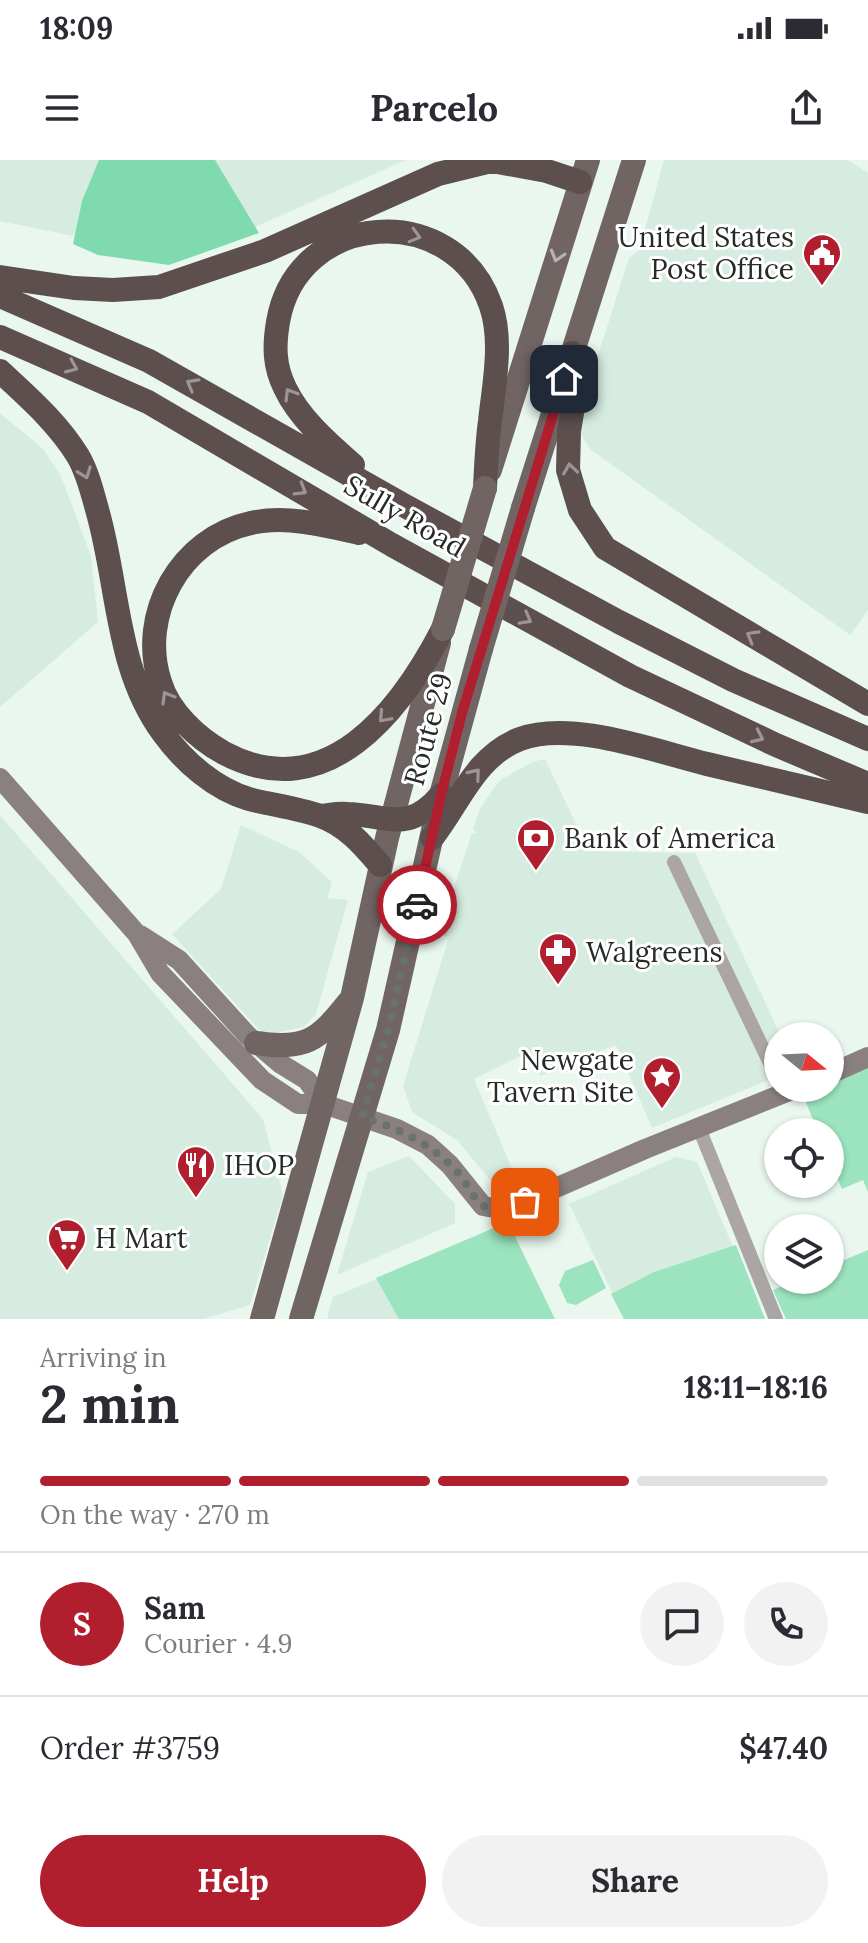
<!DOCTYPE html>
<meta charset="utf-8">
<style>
:root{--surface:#fff;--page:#f2f2f3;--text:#2b2b33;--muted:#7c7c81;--line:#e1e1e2;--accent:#b11f2f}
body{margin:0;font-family:Lora,serif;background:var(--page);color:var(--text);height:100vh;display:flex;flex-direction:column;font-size:30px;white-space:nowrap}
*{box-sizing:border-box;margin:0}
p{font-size:26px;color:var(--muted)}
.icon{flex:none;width:44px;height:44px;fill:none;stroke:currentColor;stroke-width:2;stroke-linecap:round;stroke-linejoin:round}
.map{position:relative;height:1159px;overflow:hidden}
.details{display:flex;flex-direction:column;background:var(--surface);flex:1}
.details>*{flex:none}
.needle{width:52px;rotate:108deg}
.buttons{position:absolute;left:764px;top:862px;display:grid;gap:16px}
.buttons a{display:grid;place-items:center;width:80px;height:80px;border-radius:50%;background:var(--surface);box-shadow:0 2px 6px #0004;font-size:40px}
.pin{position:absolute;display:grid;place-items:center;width:68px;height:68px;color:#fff;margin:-34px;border-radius:16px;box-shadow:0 4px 12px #0006}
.courier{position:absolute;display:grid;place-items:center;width:80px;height:80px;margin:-40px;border:6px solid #b11f2f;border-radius:50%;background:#fff;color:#222;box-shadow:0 2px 10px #0007}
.overview em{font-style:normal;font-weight:700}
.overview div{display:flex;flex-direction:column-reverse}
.overview{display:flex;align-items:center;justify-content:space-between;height:136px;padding:0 40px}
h1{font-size:52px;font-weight:700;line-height:60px}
.bar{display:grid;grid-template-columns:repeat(4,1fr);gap:12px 8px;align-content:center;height:96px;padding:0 40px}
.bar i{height:10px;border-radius:6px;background:var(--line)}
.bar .on{background:var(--accent)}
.bar p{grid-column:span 4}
.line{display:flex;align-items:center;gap:20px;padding:0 40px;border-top:2px solid var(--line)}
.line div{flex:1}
.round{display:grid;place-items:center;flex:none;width:84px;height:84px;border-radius:42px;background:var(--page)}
.primary-button{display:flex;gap:16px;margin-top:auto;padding:16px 40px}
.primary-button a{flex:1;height:92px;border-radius:48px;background:var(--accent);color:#fff;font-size:32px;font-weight:700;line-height:92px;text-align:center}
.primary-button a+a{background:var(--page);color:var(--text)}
.status{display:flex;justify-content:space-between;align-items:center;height:56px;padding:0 40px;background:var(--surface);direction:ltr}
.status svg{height:22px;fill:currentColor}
header{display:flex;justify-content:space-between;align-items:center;height:104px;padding:0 40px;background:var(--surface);font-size:36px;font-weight:700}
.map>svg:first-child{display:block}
.built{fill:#d7ece1}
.green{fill:#9be4bf}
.forest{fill:#7fdbaf}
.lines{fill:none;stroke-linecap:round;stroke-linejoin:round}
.street{stroke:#aca5a5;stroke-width:14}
.secondary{stroke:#89807f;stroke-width:20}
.primary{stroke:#716564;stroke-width:24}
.highway{stroke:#5c4f4e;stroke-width:24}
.primary-bridge{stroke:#716564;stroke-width:24}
.oneway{stroke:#9d9595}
.oneway2{stroke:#b8b2b2}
.done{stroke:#6a726e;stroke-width:8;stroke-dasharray:0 14.4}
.route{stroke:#b11f2f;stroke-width:10}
.labels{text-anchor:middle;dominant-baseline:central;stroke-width:6;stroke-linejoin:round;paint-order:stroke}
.poi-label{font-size:28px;fill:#262b28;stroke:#fff;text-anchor:start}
.street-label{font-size:28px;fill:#262b28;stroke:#fff}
</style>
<div class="status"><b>18:09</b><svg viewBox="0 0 49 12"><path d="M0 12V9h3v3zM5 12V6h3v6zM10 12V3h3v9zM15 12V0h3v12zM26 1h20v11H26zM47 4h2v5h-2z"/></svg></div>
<header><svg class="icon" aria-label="menu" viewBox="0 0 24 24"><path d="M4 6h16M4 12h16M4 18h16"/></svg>Parcelo<svg class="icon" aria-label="share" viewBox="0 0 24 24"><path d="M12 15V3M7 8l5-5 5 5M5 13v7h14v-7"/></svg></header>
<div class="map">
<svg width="868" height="1159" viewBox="0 0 868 1159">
<rect width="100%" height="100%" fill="#e9f7ef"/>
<path class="built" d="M 0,0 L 157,0 L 73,76 L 0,61 Z
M 214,0 L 406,0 L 255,67 Z
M 664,0 L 848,0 L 868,13 L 868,450 L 850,475 L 591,290 L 581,274 L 585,236 L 629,98 L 639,90 Z
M 0,253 L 43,289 L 61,316 L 91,396 L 98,462 L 0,547 Z
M 545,599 L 589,691 L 695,693 L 781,876 L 778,876 L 778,916 L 652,968 L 616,885 L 540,916 L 529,892 L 474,919 L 521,1030 L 510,1035 L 500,1032 L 457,980 L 412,952 L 403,926 L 449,777 L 439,774 L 472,673 L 478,674 L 473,669 L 480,649 L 499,621 L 532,602 Z
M 0,655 L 263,959 L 283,1035 L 250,1145 L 204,1159 L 0,1159 Z
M 241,665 L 299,692 L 332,722 L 327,738 L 348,740 L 316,854 L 304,867 L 264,875 L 172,774 L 221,729 Z
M 409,996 L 455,1044 L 455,1063 L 337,1115 L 368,1012 Z
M 676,997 L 697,1002 L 733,1087 L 613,1134 L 569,1044 Z
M 377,1119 L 401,1159 L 327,1159 L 333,1137 Z"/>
<path class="green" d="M 868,907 L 868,1032 L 863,1020 L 842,1029 L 830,1000 L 830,972 L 818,972 L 803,935 L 820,928 L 830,928 L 830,924 Z
M 508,1062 L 555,1159 L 399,1159 L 376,1118 Z
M 736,1085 L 765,1159 L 624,1159 L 611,1134 L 654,1112 Z
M 868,1090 L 868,1159 L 786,1159 L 773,1130 L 796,1120 L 830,1120 L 830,1106 Z
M 593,1100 L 606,1128 L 576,1145 L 567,1143 L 559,1125 L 565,1111 Z"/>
<path class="forest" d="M 99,0 L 215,0 L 259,73 L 169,105 L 98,95 L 73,84 L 82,41 Z"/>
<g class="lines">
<path class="street" d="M 674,702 L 778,920
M 699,968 L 776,1159"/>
<path class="secondary" d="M 0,618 L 137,774 L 160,813 L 262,920 L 298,944 L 324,944 L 397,969 L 428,985 L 450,1005 L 483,1046 L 505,1050 L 645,989 L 797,928
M 140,775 L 179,800 L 248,876 L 281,904 L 307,920 L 324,944
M 830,914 L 868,897"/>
<path class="primary" d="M 490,310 L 588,0
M 523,348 L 634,0
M 256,883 C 305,890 318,881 348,843
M 262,1159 L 352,838 L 387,678 L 439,483
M 301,1159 L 388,870 L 441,635 L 481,489"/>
<path class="highway" d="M 492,1 L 547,11 L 580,22
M 0,117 L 74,128 L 113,130 L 159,127 L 265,91 L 438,14 L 495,0
M 0,136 L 149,201 L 405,346 L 619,462 L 733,520 L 868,579
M 0,177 L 148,242 L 392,385 L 630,516 L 776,585 L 868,624
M 572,193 L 575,235 L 569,271 L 568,310 L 580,350 L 605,388 L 868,544
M 0,211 C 28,237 58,263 78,296 C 88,313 93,335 98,353 C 119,428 116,509 163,573 C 184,602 215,629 249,639 C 272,645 297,648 320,656 C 346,665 363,685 380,705
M 353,305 C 328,283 299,258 285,228 C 274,206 274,186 278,162 C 297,50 454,39 491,146 C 503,181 494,224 490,261 C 487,283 486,305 485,328
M 359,373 C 325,365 285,355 251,363 C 180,378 138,455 160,522 C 169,552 197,578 224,593 C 327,648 401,550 443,469
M 321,656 C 330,655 339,653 347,654 C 388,655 408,674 441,635
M 432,678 C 459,644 475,596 520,579 C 572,560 654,591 707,604 C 760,616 814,629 868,642"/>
<path class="primary-bridge" d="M 443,469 L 485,328
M 481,489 L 523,348"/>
</g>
<defs><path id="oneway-chevron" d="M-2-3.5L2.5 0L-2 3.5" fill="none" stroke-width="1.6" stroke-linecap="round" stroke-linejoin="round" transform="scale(2)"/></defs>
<g class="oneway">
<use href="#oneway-chevron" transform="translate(415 76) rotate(16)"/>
<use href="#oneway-chevron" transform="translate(72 207) rotate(23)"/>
<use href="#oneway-chevron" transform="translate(192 224) rotate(-151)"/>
<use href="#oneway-chevron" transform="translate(290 234) rotate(-121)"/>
<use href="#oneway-chevron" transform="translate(570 309) rotate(-98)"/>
<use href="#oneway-chevron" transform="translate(85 313) rotate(70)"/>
<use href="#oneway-chevron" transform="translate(301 330) rotate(31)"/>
<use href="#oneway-chevron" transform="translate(526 459) rotate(29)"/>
<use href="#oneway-chevron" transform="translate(752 476) rotate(-150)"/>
<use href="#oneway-chevron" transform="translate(167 537) rotate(-120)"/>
<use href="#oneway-chevron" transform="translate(384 557) rotate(132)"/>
<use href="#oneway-chevron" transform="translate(758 577) rotate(25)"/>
<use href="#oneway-chevron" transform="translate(475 614) rotate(-50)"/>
</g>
<use class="oneway2" href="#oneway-chevron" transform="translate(557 96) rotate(107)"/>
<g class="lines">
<path class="done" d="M 417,745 L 388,870 L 362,957 C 400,969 433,984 460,1015 C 468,1025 473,1038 483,1046 L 505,1050 L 525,1042"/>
<path class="route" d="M 417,745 L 441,635 L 462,553 L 564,219"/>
</g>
<defs>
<g id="civic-pin" transform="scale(2)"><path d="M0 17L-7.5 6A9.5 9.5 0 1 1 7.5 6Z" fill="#b11f2f" stroke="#fff"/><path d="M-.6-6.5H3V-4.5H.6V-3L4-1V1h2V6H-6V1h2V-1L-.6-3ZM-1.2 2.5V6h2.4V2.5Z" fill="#fff"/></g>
<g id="bank-pin" transform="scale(2)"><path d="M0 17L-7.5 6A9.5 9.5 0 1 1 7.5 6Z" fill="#b11f2f" stroke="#fff"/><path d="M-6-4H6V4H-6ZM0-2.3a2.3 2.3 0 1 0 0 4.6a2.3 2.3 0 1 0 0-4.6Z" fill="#fff"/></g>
<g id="pharmacy-pin" transform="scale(2)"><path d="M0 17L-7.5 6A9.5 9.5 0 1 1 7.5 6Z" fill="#b11f2f" stroke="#fff"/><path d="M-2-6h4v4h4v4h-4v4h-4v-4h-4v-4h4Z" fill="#fff"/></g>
<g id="sight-pin" transform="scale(2)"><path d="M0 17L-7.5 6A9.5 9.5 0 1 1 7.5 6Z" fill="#b11f2f" stroke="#fff"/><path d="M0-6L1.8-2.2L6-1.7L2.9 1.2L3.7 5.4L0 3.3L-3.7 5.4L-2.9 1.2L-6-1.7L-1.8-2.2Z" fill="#fff"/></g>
<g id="restaurant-pin" transform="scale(2)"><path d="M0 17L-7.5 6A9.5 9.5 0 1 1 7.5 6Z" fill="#b11f2f" stroke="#fff"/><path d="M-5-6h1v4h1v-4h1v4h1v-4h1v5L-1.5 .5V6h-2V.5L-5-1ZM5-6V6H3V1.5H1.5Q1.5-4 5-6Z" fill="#fff"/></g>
<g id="supermarket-pin" transform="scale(2)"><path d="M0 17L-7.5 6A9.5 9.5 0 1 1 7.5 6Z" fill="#b11f2f" stroke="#fff"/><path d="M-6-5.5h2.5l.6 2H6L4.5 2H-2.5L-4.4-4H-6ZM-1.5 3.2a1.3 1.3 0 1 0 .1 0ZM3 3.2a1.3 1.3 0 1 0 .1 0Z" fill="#fff"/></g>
</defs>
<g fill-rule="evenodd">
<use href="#civic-pin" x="822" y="93"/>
<use href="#bank-pin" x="536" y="678"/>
<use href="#pharmacy-pin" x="558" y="792"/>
<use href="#sight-pin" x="662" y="916"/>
<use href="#restaurant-pin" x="196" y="1005"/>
<use href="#supermarket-pin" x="67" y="1078"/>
</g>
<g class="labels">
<g class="poi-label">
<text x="794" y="77" text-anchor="end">United States<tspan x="794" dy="32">Post Office</tspan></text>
<text x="564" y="678">Bank of America</text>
<text x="586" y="792">Walgreens</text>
<text x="634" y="900" text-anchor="end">Newgate<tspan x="634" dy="32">Tavern Site</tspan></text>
<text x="224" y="1005">IHOP</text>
<text x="95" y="1078">H Mart</text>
</g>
<g class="street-label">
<text transform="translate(405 356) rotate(30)">Sully Road</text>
<text transform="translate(428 569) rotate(-75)">Route 29</text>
</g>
</g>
</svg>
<div class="buttons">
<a><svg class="needle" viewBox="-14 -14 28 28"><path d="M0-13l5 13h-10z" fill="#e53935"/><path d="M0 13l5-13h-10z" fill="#7c7c81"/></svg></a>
<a><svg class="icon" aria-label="locate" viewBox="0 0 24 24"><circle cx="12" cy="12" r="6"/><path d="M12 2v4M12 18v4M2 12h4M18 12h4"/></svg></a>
<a><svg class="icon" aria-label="layers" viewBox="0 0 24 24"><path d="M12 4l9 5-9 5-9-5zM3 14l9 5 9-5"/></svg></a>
</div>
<div class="pin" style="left:525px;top:1042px;background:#ea580c"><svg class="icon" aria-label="bag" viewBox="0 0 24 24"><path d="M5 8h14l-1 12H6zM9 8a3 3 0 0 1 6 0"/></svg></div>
<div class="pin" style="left:564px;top:219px;background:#1f2937"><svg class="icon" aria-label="home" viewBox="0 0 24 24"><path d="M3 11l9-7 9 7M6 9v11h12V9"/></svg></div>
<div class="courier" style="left:417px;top:745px"><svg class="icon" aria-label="car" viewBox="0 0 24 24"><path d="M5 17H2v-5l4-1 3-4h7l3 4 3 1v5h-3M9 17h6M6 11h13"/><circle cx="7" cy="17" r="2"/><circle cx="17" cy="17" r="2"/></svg></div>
</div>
<section class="details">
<div class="overview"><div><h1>2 min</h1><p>Arriving in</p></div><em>18:11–18:16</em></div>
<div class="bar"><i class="on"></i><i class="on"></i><i class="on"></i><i></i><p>On the way · 270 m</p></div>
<div class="line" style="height:144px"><b class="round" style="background:var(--accent);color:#fff">S</b><div><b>Sam</b><p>Courier · 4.9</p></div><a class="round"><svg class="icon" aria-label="chat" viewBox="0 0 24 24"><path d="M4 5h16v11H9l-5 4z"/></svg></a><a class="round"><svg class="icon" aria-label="phone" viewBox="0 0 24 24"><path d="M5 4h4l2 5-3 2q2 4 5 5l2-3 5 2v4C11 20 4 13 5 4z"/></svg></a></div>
<div class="line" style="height:104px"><div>Order #3759</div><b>$47.40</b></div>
<div class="primary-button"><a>Help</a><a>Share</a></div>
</section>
